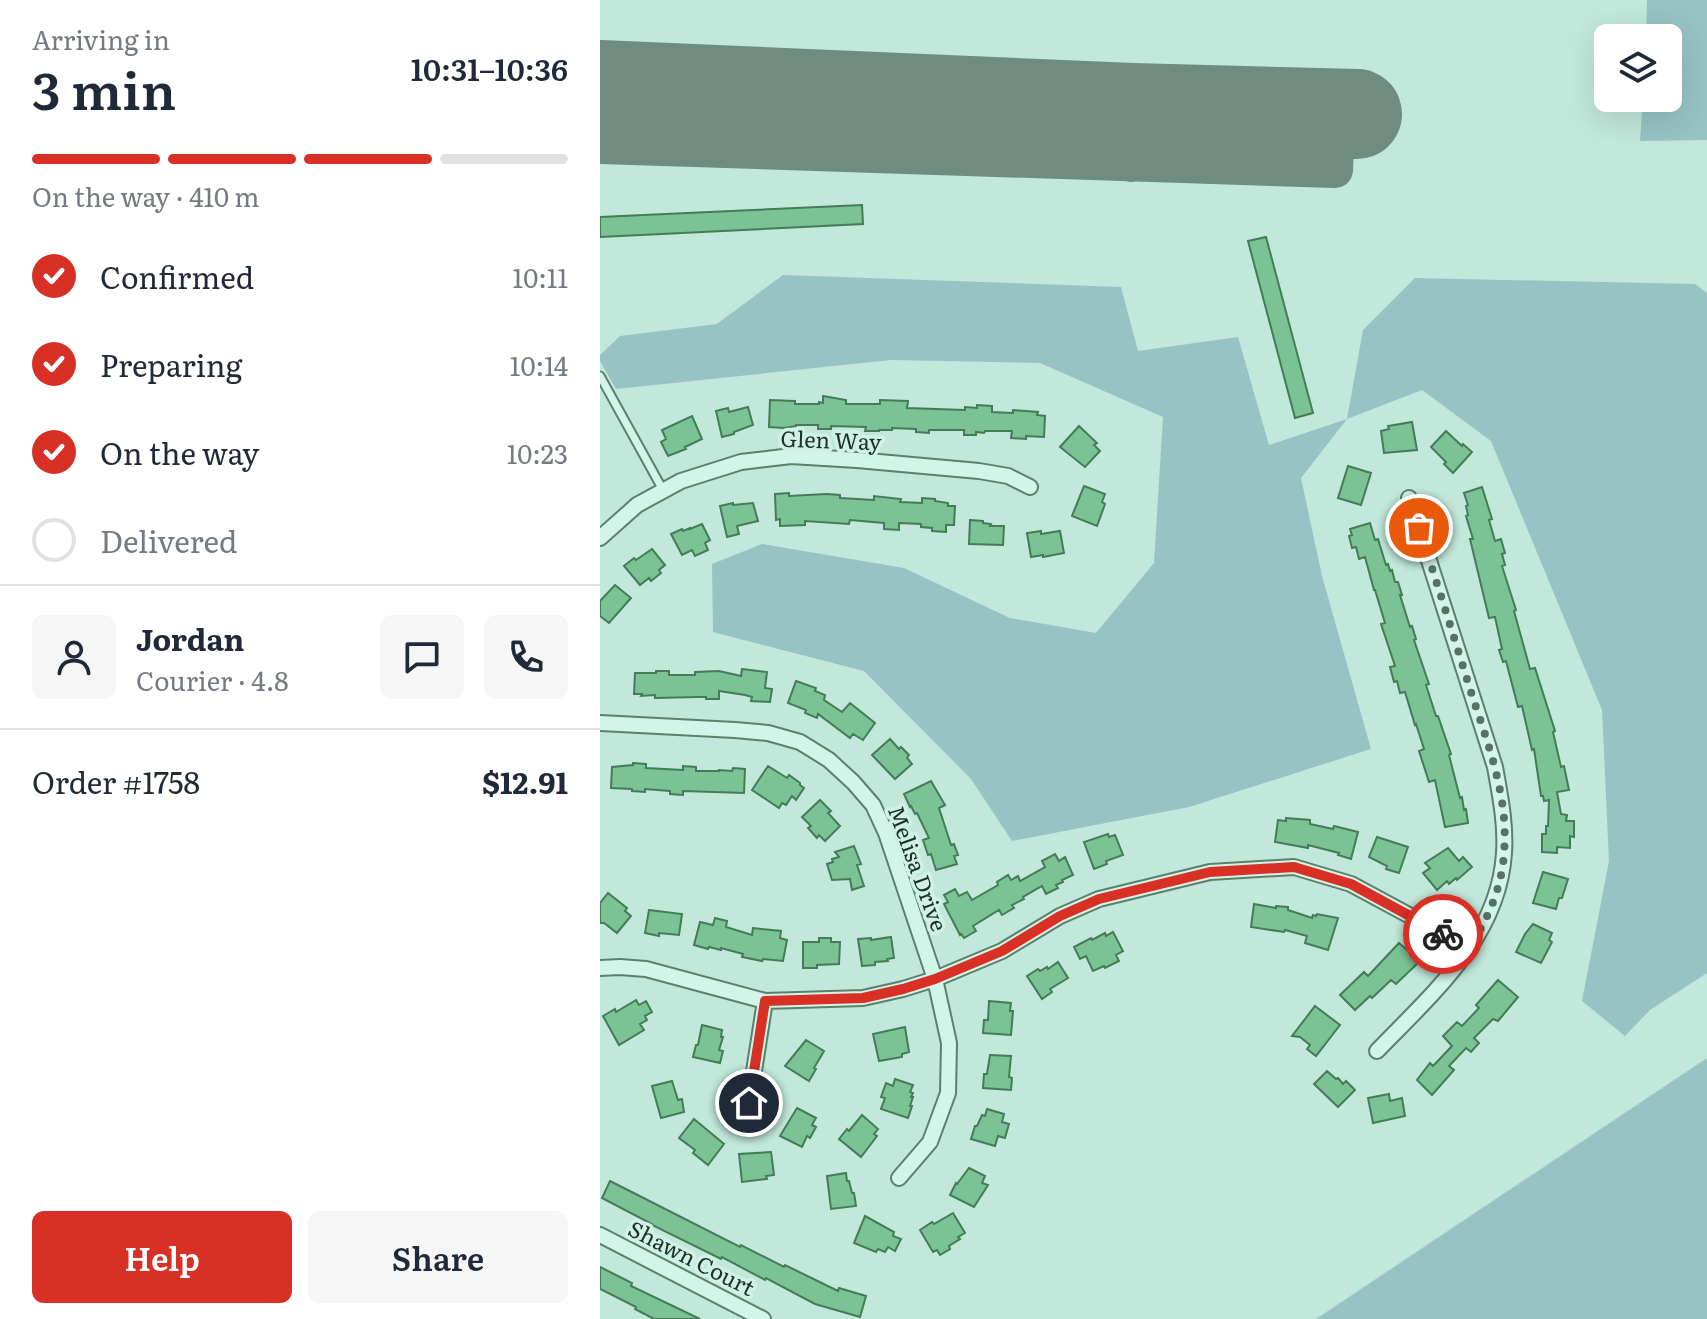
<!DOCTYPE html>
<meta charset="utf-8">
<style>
:root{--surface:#fff;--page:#f6f6f7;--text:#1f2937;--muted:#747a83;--line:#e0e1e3;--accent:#d93025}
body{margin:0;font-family:Literata,serif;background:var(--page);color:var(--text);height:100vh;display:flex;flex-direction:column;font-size:30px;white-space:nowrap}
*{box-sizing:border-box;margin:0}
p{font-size:26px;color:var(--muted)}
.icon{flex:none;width:44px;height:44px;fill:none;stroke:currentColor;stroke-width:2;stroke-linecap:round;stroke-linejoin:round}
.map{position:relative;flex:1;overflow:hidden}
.panel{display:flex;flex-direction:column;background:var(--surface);width:600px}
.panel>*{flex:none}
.tools{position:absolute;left:994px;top:24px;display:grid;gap:16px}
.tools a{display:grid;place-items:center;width:88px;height:88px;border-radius:12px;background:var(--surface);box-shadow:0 8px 32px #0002;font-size:40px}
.pin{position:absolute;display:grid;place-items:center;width:68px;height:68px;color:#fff;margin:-34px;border:4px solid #fff;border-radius:50%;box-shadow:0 2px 8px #0007}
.courier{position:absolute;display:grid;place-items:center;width:80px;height:80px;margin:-40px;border:6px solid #d93025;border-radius:50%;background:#fff;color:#222;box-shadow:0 2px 10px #0007}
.headline em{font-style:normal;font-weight:600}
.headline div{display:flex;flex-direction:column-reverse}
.headline{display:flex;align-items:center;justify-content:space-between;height:136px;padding:0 32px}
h1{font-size:52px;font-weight:600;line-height:60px}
.bar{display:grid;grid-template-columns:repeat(4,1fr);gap:12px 8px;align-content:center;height:96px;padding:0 32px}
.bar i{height:10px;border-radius:6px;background:var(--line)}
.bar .current{background:var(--accent)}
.bar p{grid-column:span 4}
.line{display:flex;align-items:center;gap:20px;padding:0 32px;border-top:2px solid var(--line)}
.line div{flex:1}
.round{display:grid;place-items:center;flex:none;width:84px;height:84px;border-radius:12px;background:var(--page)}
ol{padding:0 32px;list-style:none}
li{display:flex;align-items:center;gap:24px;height:88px}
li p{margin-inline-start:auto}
li .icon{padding:8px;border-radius:50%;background:var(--accent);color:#fff;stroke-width:4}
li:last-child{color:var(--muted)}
li i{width:44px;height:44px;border:4px solid var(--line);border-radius:50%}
.action{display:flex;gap:16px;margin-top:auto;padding:16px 32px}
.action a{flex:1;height:92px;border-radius:12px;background:var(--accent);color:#fff;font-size:32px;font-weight:600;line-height:92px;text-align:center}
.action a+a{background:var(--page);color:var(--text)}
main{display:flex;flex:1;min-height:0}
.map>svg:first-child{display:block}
.green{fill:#97c3c5}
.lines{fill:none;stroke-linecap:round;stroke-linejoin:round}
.taxiway{stroke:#6f8c80;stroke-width:36}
.runway{stroke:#6f8c80;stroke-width:90}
.building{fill:#7bc394;stroke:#437c56;stroke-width:2}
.lane-casing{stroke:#5b806c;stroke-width:11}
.street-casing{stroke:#5b806c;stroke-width:18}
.lane{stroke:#d3f4e8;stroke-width:7}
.street{stroke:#d3f4e8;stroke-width:14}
.done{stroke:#567165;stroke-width:8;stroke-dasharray:0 14.4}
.route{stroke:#d93025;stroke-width:10}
.labels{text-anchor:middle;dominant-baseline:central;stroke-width:7;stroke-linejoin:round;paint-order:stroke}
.street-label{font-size:22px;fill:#1d3126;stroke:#d0f1e5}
</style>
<main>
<section class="panel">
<div class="headline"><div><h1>3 min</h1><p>Arriving in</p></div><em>10:31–10:36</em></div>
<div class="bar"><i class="current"></i><i class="current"></i><i class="current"></i><i></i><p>On the way · 410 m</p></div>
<ol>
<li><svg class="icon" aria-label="check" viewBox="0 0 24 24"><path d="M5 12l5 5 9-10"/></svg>Confirmed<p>10:11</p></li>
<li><svg class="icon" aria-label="check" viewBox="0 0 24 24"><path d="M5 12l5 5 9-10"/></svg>Preparing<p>10:14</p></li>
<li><svg class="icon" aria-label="check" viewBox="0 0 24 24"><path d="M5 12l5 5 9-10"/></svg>On the way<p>10:23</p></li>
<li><i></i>Delivered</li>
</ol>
<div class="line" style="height:144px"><a class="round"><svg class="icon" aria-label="person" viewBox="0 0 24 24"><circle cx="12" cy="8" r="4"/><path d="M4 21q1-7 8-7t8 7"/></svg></a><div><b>Jordan</b><p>Courier · 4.8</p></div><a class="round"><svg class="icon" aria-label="chat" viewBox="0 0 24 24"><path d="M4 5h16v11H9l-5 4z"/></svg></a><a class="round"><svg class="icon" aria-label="phone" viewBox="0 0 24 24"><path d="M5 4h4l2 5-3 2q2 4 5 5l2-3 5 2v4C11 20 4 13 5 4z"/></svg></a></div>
<div class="line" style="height:104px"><div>Order #1758</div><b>$12.91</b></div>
<div class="action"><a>Help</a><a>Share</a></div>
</section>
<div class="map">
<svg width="1107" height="1319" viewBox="0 0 1107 1319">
<rect width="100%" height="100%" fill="#c1e8da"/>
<path class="green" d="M 1047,0 L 1107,0 L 1107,140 L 1040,141 L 1043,98 L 1068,98 L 1068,38 L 1046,38 Z
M 183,275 L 521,287 L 538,351 L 638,337 L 669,445 L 747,419 L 763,330 L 815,278 L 1095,284 L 1107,293 L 1107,973 L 1050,1010 L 1025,1036 L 982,1001 L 1009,861 L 1002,710 L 891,441 L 822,390 L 747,419 L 701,478 L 722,576 L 771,749 L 589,807 L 412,841 L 371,779 L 264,671 L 113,632 L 112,564 L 162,544 L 304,568 L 410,618 L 496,633 L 554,563 L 563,417 L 440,363 L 291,360 L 16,389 L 0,361 L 0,355 L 20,336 L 117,324 Z
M 1107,1058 L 1107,1319 L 716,1319 Z"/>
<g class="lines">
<path class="taxiway" d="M 0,146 L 735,170 L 737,113
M 531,164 L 532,108"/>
<path class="runway" d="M 0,85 L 532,108 L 757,114"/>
</g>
<path class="building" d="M 262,205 L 263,224 L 0,237 L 0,217 Z
M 666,237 L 713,413 L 695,418 L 648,241 Z
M 223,396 L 246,400 L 246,404 L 280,404 L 280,400 L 308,401 L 307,408 L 365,410 L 365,407 L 377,408 L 377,405 L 392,406 L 392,412 L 413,413 L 413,410 L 438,412 L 437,415 L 445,416 L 444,437 L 426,436 L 426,439 L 411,438 L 412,431 L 385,431 L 384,433 L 376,432 L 376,435 L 364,435 L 364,430 L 329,430 L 329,433 L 316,432 L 316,429 L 292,428 L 292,430 L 279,430 L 279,431 L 265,431 L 266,427 L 231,426 L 231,429 L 218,429 L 218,425 L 196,425 L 196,426 L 184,428 L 169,427 L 170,400 L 195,401 L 195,404 L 219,404 L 219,402 L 223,403 Z
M 148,407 L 153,425 L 134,432 L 134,434 L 122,437 L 116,411 L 128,408 L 129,412 Z
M 92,416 L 102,439 L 85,447 L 86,449 L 68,456 L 61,442 L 66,439 L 62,430 Z
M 812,422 L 817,450 L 784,453 L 781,431 L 789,429 L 788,426 Z
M 479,426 L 497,443 L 494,445 L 500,451 L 485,467 L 460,447 Z
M 846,431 L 862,446 L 863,444 L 872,452 L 853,473 L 844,464 L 846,462 L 831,447 Z
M 748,466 L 771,473 L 761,505 L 738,498 Z
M 484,486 L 505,494 L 502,502 L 505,504 L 497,526 L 472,516 Z
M 882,487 L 892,519 L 889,520 L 895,541 L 901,539 L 905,553 L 902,554 L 905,565 L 902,566 L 916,610 L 914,611 L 930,669 L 935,668 L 955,731 L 953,732 L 961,767 L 964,766 L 969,790 L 957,792 L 961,814 L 967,815 L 966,821 L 974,821 L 974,837 L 970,836 L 970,848 L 957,847 L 957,853 L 942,852 L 942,834 L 946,834 L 946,826 L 948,826 L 949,800 L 944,801 L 943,796 L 941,796 L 934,749 L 932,750 L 922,706 L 918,707 L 906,661 L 903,662 L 899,650 L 902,649 L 895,617 L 889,618 L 870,539 L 873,539 L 866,516 L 868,515 L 866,506 L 868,505 L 864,493 Z
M 189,493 L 189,496 L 227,494 L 240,495 L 240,498 L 274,500 L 274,496 L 301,499 L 300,502 L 322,503 L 322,498 L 335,499 L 335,501 L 348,503 L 348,506 L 355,506 L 354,525 L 346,525 L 346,532 L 332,531 L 332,528 L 321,527 L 321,524 L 299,523 L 299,530 L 284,529 L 284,523 L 250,520 L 249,524 L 205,521 L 205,525 L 180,526 L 180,519 L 176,520 L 175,494 Z
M 133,503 L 133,505 L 153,503 L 158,521 L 137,526 L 139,534 L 127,537 L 120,506 Z
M 370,520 L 383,521 L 383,523 L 391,524 L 390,526 L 404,526 L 403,545 L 369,544 Z
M 770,523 L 775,540 L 778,539 L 786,565 L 788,564 L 790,571 L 792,570 L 795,582 L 798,582 L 802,595 L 800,595 L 810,627 L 812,626 L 816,639 L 814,640 L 829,684 L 826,685 L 836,716 L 838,716 L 851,754 L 849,755 L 860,798 L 862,797 L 864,810 L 866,809 L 868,823 L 845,827 L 835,780 L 829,782 L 819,751 L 824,749 L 816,724 L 815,725 L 805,692 L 800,693 L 797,681 L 794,682 L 790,667 L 795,666 L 781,624 L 785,623 L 775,590 L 774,590 L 765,557 L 759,559 L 756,547 L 752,548 L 749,536 L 752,535 L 750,529 Z
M 102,524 L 110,540 L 105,543 L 108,550 L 95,556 L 92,550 L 82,555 L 71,534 L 82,529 L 83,531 L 90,528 L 90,529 Z
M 441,531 L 441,534 L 460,531 L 464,553 L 443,557 L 443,555 L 431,557 L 427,533 Z
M 52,549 L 65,565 L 59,570 L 61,573 L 51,581 L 49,578 L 40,585 L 24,566 L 34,558 L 36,560 Z
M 15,585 L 31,598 L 9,623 L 0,616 L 0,601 Z
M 142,669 L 167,672 L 165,688 L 172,689 L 170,702 L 151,701 L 152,697 L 145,695 L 119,691 L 119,699 L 106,699 L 106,697 L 98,697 L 55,698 L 55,695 L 41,696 L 42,694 L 34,694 L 35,673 L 56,673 L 56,671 L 69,671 L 69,675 L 95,675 L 95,672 L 119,671 L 141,676 Z
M 196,681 L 216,688 L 215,691 L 225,695 L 224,700 L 242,712 L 250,703 L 275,723 L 263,740 L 253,734 L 250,738 L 218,714 L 217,718 L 205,713 L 206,710 L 188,703 Z
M 290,739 L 299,749 L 301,747 L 309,755 L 307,758 L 312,764 L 295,779 L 272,755 Z
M 33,763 L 46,764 L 46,768 L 83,770 L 83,766 L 96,767 L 96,771 L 119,771 L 119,770 L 132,771 L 133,768 L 145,769 L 144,793 L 83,791 L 83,795 L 70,794 L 70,791 L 45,789 L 45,792 L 32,791 L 32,789 L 11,788 L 12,767 L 33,765 Z
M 168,766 L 187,778 L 189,775 L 200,783 L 200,785 L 204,788 L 196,800 L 192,796 L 186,805 L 182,803 L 179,808 L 152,790 Z
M 331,781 L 345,805 L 339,808 L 351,845 L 354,844 L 358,855 L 354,856 L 357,864 L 336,870 L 331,854 L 328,855 L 323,840 L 329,838 L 317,813 L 315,814 L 311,806 L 310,807 L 304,794 Z
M 220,800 L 231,811 L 228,813 L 240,826 L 225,841 L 219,835 L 217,838 L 208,828 L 211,826 L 202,817 Z
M 686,818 L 710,820 L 710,824 L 733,829 L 734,826 L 758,832 L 751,859 L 738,855 L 739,853 L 708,845 L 708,848 L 675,842 L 678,820 L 686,821 Z
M 508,834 L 509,837 L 515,835 L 523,855 L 506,861 L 507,864 L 494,869 L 484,842 Z
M 777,837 L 808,847 L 799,873 L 786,869 L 787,866 L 769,857 Z
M 254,846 L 261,864 L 257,865 L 264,886 L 252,890 L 250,879 L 232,880 L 227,864 L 233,862 L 232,859 L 239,857 L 235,852 Z
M 848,848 L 859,861 L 863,857 L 872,867 L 857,880 L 856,878 L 849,884 L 847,881 L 837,890 L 823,873 L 830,868 L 825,863 Z
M 455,854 L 459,861 L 465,857 L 473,875 L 462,880 L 463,882 L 456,885 L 458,888 L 446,894 L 442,886 L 423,897 L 424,899 L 412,905 L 414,908 L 402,915 L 399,910 L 373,926 L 376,931 L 364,938 L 361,934 L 360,935 L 344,904 L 348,902 L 344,895 L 355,889 L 359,896 L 367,892 L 372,900 L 398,885 L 397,882 L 408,875 L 411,880 L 418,876 L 420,881 L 445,867 L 442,861 Z
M 943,872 L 968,879 L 962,898 L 959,898 L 956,909 L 933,903 Z
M 8,893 L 27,908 L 25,911 L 31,916 L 17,933 L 4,923 L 0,923 L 0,903 Z
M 654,904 L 676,908 L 676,906 L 688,907 L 688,910 L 712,918 L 713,915 L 716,916 L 717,914 L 738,918 L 728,950 L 705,943 L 707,936 L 685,930 L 684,932 L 651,927 Z
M 49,910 L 82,914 L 79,935 L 59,933 L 59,936 L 45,933 Z
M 115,918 L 127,921 L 126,927 L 152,935 L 153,928 L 181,931 L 180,938 L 187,940 L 183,961 L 163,959 L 162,961 L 142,957 L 143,954 L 121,948 L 121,950 L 109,947 L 108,949 L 94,945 L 100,922 L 113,925 Z
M 933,924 L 952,933 L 949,940 L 952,942 L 941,963 L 916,952 L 925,934 Z
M 513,932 L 523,951 L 516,955 L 519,961 L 505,968 L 504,966 L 493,971 L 486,956 L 480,959 L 474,947 L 491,938 L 492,940 L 505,933 L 506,936 Z
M 291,937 L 294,958 L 287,959 L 288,961 L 275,962 L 275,965 L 262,966 L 258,939 L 271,938 L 271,940 Z
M 219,938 L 231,938 L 231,942 L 240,942 L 239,964 L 217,965 L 217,968 L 203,968 L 203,942 L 219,942 Z
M 799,943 L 820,961 L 796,984 L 791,980 L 772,998 L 770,996 L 755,1010 L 740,995 L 764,972 L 768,976 Z
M 458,962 L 468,978 L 450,989 L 452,992 L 442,999 L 427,976 L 438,969 L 440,971 L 447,967 L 448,969 Z
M 898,980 L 918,997 L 898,1021 L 893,1019 L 874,1038 L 879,1043 L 871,1052 L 866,1048 L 849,1066 L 854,1070 L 832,1095 L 817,1080 L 830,1063 L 833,1066 L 852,1046 L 843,1036 L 857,1022 L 862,1026 L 879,1008 L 876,1005 Z
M 36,1000 L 39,1005 L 46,1001 L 52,1012 L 45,1016 L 47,1020 L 40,1024 L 44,1030 L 19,1045 L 3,1016 L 15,1009 L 16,1012 Z
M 389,1001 L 411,1003 L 410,1011 L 413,1011 L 411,1035 L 383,1033 L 384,1020 L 388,1020 Z
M 715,1006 L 740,1025 L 716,1056 L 707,1049 L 710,1045 L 700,1037 L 692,1036 Z
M 102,1025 L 122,1030 L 121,1037 L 123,1037 L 119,1050 L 123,1051 L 120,1063 L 93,1057 L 96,1045 L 98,1045 Z
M 305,1027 L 309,1052 L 302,1054 L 302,1057 L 279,1061 L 273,1034 Z
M 206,1040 L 224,1051 L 214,1068 L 216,1069 L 209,1081 L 185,1066 Z
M 390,1055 L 411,1056 L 409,1077 L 412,1078 L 411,1090 L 383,1088 L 384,1074 L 387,1074 Z
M 727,1071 L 736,1079 L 738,1078 L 743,1084 L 746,1081 L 755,1090 L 738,1107 L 714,1084 Z
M 295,1079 L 313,1085 L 310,1092 L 313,1093 L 311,1097 L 313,1097 L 310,1106 L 312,1106 L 308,1118 L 281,1109 L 285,1098 L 281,1097 L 286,1083 L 293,1086 Z
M 72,1081 L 78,1100 L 82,1099 L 84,1112 L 61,1118 L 52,1086 Z
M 789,1094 L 790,1101 L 802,1098 L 805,1116 L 773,1123 L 768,1098 Z
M 197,1108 L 216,1118 L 212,1125 L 216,1127 L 210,1138 L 207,1136 L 202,1147 L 180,1136 Z
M 387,1109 L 404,1114 L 402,1122 L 409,1124 L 405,1138 L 398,1136 L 395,1146 L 371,1139 L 375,1126 L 377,1126 L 382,1115 L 385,1116 Z
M 262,1115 L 278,1129 L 274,1134 L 277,1136 L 261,1157 L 239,1139 L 247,1129 L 249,1131 Z
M 94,1119 L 124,1144 L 108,1165 L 93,1153 L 95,1150 L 79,1138 Z
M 171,1152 L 174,1175 L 166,1176 L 167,1179 L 142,1182 L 139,1154 Z
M 369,1168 L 385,1176 L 382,1183 L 388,1185 L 374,1207 L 350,1195 L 356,1183 L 357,1184 Z
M 246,1173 L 247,1181 L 249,1181 L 252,1193 L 254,1193 L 256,1206 L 231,1209 L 227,1176 Z
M 10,1181 L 140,1247 L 141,1245 L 184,1267 L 185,1265 L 238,1291 L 239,1288 L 266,1296 L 260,1317 L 215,1304 L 166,1278 L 165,1280 L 122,1257 L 121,1259 L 52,1225 L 52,1224 L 2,1198 Z
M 353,1213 L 365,1233 L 358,1237 L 360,1239 L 349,1246 L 350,1249 L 340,1255 L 337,1250 L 333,1252 L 320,1230 L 332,1222 L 334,1224 Z
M 265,1216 L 294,1232 L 293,1236 L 301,1239 L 295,1251 L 288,1247 L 285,1252 L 278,1249 L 276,1252 L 254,1243 Z
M 0,1267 L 32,1283 L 31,1286 L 100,1319 L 54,1319 L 35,1309 L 36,1307 L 0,1289 Z"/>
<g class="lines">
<g class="lane-casing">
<path id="lane" d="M 0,376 L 63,490"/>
</g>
<g class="street-casing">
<path id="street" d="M 0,538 L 37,505 L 81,481 L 141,462 L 191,456 L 257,460 L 379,471 L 408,476 L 430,487
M 0,723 L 135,730 L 168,733 L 200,742 L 229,760 L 253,782 L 273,805 L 286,833 L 335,979 L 349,1043 L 348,1093 L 330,1142 L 299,1178
M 0,968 L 20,967 L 46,969 L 165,1001 L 263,998 L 303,989 L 335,979 L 402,951 L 460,916 L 499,899 L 610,872 L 694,867 L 751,884 L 840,932 L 868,950
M 777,1051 C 832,994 899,937 904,853 C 906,824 900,795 895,767 L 809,498
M 149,1103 L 165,1001
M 0,1235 L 163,1319"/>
</g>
<use href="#lane" class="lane"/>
<use href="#street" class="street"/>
</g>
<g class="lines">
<path class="done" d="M 819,528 C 837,583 854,637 871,692 C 888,744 909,798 904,853 C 902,888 887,921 868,950 L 843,934"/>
<path class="route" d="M 149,1103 L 165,1001 L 263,998 L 303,989 L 335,979 L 402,951 L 460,916 L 499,899 L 610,872 L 694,867 L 751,884 L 843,934"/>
</g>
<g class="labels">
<g class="street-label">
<text transform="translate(231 439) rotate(2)">Glen Way</text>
<text transform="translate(319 868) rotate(70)">Melisa Drive</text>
<text transform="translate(92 1257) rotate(27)">Shawn Court</text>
</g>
</g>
</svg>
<div class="tools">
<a><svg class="icon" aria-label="layers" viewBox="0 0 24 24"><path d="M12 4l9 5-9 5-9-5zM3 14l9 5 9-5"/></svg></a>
</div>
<div class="pin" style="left:819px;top:528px;background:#ea580c"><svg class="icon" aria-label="bag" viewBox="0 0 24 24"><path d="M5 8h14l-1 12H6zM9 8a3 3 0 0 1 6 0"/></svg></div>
<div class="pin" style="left:149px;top:1103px;background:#1f2937"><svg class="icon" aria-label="home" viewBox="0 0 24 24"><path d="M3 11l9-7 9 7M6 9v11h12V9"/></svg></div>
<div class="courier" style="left:843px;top:934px"><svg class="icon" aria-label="bike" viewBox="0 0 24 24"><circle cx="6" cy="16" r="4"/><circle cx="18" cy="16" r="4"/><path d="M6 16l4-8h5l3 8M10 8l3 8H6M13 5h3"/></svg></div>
</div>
</main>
